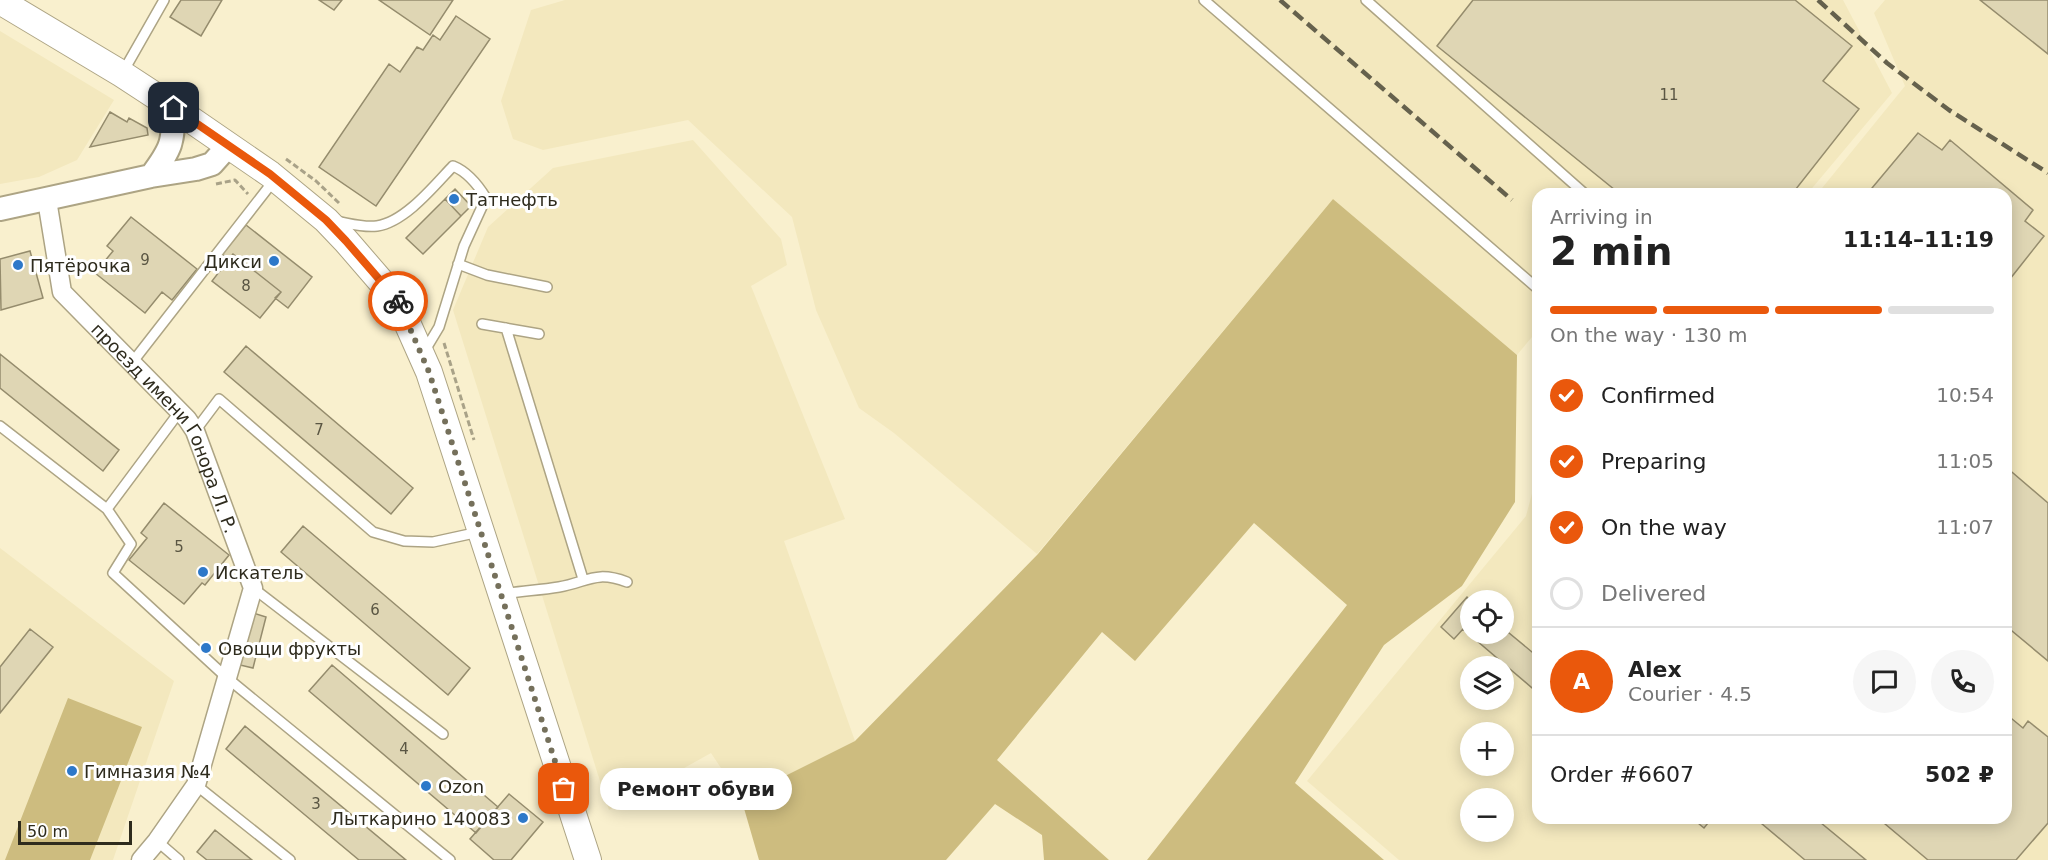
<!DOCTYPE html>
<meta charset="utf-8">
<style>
:root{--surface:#fff;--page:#f6f6f6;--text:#222;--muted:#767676;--line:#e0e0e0;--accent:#ea580c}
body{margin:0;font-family:"DejaVu Sans",sans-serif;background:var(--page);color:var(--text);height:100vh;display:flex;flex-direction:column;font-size:22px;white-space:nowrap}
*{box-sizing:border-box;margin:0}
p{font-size:20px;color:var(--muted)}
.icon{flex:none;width:33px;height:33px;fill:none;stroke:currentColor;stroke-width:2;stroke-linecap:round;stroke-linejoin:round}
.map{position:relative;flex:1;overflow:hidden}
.sheet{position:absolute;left:1532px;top:188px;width:480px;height:636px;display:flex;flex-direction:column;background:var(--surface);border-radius:18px;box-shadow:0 3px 15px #0003}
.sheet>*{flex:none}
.buttons{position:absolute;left:1460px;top:590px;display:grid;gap:12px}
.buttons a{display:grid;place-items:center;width:54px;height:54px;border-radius:50%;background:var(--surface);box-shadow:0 3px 15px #0003;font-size:30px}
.scale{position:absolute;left:18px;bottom:15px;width:114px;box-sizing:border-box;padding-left:6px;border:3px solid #2e2b1d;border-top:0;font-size:16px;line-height:21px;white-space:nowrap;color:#2e2b1d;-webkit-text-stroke:4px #fff;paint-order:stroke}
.pin{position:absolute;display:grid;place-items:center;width:51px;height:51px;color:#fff;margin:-26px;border-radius:12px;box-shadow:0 3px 9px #0006}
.courier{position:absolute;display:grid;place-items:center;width:60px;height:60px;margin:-30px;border:4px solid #ea580c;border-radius:50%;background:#fff;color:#222;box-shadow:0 2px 8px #0007}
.bubble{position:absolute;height:42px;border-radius:21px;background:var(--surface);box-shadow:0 3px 15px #0003;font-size:20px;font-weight:600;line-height:42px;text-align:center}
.summary em{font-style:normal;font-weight:600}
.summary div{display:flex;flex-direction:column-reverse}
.summary{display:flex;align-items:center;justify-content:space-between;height:102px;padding:0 18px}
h1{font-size:39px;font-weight:600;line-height:45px}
.bar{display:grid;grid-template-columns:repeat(4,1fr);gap:9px 6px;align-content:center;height:72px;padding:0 18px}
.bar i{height:8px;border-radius:4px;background:var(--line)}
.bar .selected{background:var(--accent)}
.bar p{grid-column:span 4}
.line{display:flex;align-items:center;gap:15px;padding:0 18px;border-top:2px solid var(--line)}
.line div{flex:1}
.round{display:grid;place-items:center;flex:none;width:63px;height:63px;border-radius:32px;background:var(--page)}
ol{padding:0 18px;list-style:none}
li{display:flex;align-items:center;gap:18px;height:66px}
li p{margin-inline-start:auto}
li .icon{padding:6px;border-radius:50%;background:var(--accent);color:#fff;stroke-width:4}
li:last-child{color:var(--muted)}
li i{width:33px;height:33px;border:3px solid var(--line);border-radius:50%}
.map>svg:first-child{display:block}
.built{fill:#f3e8be;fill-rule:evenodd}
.green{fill:#cdbc7f}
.building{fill:#dfd6b4;stroke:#958c6d;stroke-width:1.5}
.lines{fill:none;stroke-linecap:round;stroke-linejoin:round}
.service-casing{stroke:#ada484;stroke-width:12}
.minor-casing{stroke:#ada484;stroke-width:21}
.tertiary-casing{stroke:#ada484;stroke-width:26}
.secondary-casing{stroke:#ada484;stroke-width:28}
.path{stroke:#a9a288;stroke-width:3;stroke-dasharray:6 3;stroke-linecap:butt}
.service{stroke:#fff;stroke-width:9}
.minor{stroke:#fff;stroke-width:18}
.tertiary{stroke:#fff;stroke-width:22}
.secondary{stroke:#fff;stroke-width:26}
.rail{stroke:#65614d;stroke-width:4.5;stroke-dasharray:12 6;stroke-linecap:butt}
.done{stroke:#75705b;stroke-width:6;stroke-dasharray:0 10.8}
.route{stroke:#ea580c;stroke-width:8}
.poi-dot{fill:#2d78c9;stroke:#fff;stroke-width:2}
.labels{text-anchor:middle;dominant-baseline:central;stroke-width:6;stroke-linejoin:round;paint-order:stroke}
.number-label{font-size:15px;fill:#5a5643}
.poi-label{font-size:18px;fill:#2e2b1d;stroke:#fff;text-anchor:start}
.street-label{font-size:18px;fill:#2e2b1d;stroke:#fff}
</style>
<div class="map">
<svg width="2048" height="860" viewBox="0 0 2048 860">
<rect width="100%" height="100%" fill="#f9f0ce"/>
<path class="built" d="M 565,0 L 1843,0 L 1892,93 L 1808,193 L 1538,194 L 1537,331 L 1517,355 L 1333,199 L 1037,554 L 894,433 L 859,408 L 816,310 L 792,217 L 688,120 L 543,150 L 513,139 L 501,101 L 531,10 Z
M 1885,0 L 2048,0 L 2048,860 L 1399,860 L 1307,781 L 1526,516 L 1537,475 L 1538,818 L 2006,818 L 2006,194 L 1818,193 L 1905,86 L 1874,13 ZM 1470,600 L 1503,600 L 1503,633 L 1470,633 ZM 1470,666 L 1503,666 L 1503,699 L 1470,699 ZM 1470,732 L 1503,732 L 1503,765 L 1470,765 ZM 1470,798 L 1503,798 L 1503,831 L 1470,831 Z
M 0,31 L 114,100 L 77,160 L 39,177 L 0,184 Z
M 693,140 L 781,239 L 787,265 L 751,286 L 845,519 L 784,541 L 855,741 L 741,798 L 711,753 L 609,810 L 453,310 L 488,227 L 553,168 Z
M 0,548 L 174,681 L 113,860 L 0,860 Z"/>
<path class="green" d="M 1333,199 L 1517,355 L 1515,502 L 1462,586 L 1384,645 L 1295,783 L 1384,860 L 1147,860 L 1347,605 L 1254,523 L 1135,661 L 1102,632 L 997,760 L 1109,860 L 1044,860 L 1042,835 L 995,804 L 946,860 L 759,860 L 741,798 L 855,741 L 1038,554 Z
M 68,698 L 142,727 L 90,860 L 5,860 Z"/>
<path class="building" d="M 181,0 L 222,0 L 201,36 L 170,17 Z
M 319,0 L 342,0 L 334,10 Z
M 379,0 L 453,0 L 430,35 Z
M 1473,0 L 1795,0 L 1852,46 L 1823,81 L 1859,109 L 1792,194 L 1620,194 L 1437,46 Z
M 1980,0 L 2048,0 L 2048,54 Z
M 456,16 L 490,39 L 376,206 L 319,167 L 389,64 L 400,72 L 417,47 L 423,50 L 433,35 L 440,40 Z
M 110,112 L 127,122 L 129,118 L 147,128 L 148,135 L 90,147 Z
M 1918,133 L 1942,150 L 1950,140 L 2033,210 L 2025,221 L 2044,236 L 2006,284 L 2006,194 L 1867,194 Z
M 455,189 L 471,206 L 461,216 L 445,199 Z
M 445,199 L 461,216 L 423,254 L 406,238 Z
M 131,217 L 197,269 L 172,300 L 162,292 L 145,313 L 95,273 L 113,251 L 107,246 Z
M 246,225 L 312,277 L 288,308 L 275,298 L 281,292 L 233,254 L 229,259 L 222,254 Z
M 30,251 L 43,298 L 1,310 L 0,259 Z
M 233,254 L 281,292 L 260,318 L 212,281 Z
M 246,346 L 413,488 L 391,514 L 224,372 Z
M 0,354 L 119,450 L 103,471 L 0,388 Z
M 2006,467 L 2048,503 L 2048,661 L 2006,626 L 2008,617 L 2006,615 Z
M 164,503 L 229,555 L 205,585 L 202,583 L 184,604 L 129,560 L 147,538 L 141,533 Z
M 303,526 L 470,668 L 448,695 L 281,552 Z
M 1467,597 L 1470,600 L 1470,633 L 1503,633 L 1503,628 L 1538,657 L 1538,693 L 1463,629 L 1454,639 L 1441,627 Z
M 253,613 L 266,617 L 253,668 L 240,665 Z
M 30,629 L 53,647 L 0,713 L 0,667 Z
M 332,665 L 498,807 L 476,833 L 309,691 Z
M 2006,714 L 2023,728 L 2028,721 L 2048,737 L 2048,823 L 2016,860 L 1928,860 L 1878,818 L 2006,818 Z
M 245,726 L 406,860 L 359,860 L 226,749 Z
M 509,794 L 543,822 L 511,860 L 494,860 L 470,839 Z
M 1692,818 L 1712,818 L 1704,828 Z
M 1755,818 L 1815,818 L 1866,860 L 1805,860 Z
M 215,830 L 252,860 L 207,860 L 197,852 Z"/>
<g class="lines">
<g class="service-casing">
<path id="service" d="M 1204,0 L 1538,289
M 1366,0 L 1585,194
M 123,72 L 164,0
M 335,221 C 348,223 363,228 377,226 C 405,222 434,186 453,166 C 468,172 478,185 486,198 L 464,246 L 439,327 L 424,352
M 458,264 L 487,275 L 547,287
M 482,324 L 539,334
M 506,328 L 583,579
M 131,364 L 275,179
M 180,411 L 107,509 L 131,544 L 113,573 L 226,677 L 450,860
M 0,426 L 107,509
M 195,431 L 219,399 L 373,532 L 404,541 L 433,542 L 479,532
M 253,588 L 443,734
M 503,594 C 522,591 541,590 559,587 C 588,582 595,570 627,582
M 196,785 L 290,860
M 157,841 L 179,860"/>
</g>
<g class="minor-casing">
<g id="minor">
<path id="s1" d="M 47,200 L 62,292 L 187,419 L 195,431 L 253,588 L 196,785 L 157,841 L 141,860"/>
</g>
</g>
<g class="tertiary-casing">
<path id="tertiary" d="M 151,176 C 172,148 173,143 174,108
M 0,209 L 151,176 L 196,169 L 212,164 L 228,146"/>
</g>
<g class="secondary-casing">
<path id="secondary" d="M 0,1 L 122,74 L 174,108 L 270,174 L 326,220 L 346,241 L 397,300 L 429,372 L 588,860"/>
</g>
<path class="path" d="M 286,159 L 316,181 L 339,203
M 216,184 L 235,180 L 248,194
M 444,343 L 474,440"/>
<use href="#service" class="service"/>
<use href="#minor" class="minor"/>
<use href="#tertiary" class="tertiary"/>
<use href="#secondary" class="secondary"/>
<path class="rail" d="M 1280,0 L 1512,200
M 1818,0 L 1887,63 L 1949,110 L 2048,173"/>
</g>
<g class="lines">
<path class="done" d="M 398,301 L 429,372 L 564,789"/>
<path class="route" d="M 174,108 L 270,174 L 326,220 L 346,241 L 398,301"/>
</g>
<g class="poi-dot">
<circle cx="454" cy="199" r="6"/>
<circle cx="274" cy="261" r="6"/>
<circle cx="18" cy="265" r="6"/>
<circle cx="203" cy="572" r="6"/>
<circle cx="206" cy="648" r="6"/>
<circle cx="72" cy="771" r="6"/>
<circle cx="426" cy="786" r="6"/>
<circle cx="523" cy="818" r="6"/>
</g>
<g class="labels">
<g class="number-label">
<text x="1669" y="95">11</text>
<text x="145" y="260">9</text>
<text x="246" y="286">8</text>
<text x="319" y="430">7</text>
<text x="179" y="547">5</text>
<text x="375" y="610">6</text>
<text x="404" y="749">4</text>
<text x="316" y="804">3</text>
</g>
<g class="poi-label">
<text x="466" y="199">Татнефть</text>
<text x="262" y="261" text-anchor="end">Дикси</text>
<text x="30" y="265">Пятёрочка</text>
<text x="215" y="572">Искатель</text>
<text x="218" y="648">Овощи фрукты</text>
<text x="84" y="771">Гимназия №4</text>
<text x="438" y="786">Ozon</text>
<text x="511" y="818" text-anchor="end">Лыткарино 140083</text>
</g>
<g class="street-label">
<text stroke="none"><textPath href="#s1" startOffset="267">проезд имени Гонора Л. Р.</textPath></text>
</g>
</g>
</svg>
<div class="buttons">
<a><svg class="icon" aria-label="locate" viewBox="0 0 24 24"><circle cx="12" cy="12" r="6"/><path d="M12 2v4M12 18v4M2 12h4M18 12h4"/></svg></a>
<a><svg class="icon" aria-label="layers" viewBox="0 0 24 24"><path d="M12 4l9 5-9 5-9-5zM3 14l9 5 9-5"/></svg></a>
<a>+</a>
<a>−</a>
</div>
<div class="scale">50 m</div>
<div class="pin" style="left:564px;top:789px;background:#ea580c"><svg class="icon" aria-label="bag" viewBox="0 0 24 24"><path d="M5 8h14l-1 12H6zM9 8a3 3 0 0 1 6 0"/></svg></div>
<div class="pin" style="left:174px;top:108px;background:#1f2937"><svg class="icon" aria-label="home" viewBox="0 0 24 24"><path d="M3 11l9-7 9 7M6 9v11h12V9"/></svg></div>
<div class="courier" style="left:398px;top:301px"><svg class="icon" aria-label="bike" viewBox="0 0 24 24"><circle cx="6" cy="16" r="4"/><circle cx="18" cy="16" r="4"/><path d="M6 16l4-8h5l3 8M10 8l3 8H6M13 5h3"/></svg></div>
<div class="bubble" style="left:600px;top:768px;width:192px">Ремонт обуви</div>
<section class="sheet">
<div class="summary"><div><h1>2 min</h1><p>Arriving in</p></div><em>11:14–11:19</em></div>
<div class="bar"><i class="selected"></i><i class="selected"></i><i class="selected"></i><i></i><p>On the way · 130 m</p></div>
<ol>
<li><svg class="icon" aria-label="check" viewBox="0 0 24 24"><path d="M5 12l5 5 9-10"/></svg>Confirmed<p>10:54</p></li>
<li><svg class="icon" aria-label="check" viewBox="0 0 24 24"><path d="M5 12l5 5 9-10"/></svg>Preparing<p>11:05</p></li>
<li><svg class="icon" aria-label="check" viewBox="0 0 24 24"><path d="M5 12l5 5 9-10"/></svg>On the way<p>11:07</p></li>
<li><i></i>Delivered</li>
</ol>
<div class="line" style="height:108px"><b class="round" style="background:var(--accent);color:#fff">A</b><div><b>Alex</b><p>Courier · 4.5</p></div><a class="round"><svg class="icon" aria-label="chat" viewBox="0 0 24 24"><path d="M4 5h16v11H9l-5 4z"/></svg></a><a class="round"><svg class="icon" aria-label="phone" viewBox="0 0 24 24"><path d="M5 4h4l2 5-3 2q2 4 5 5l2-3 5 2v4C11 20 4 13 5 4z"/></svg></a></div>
<div class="line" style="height:78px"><div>Order #6607</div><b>502 ₽</b></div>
</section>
</div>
